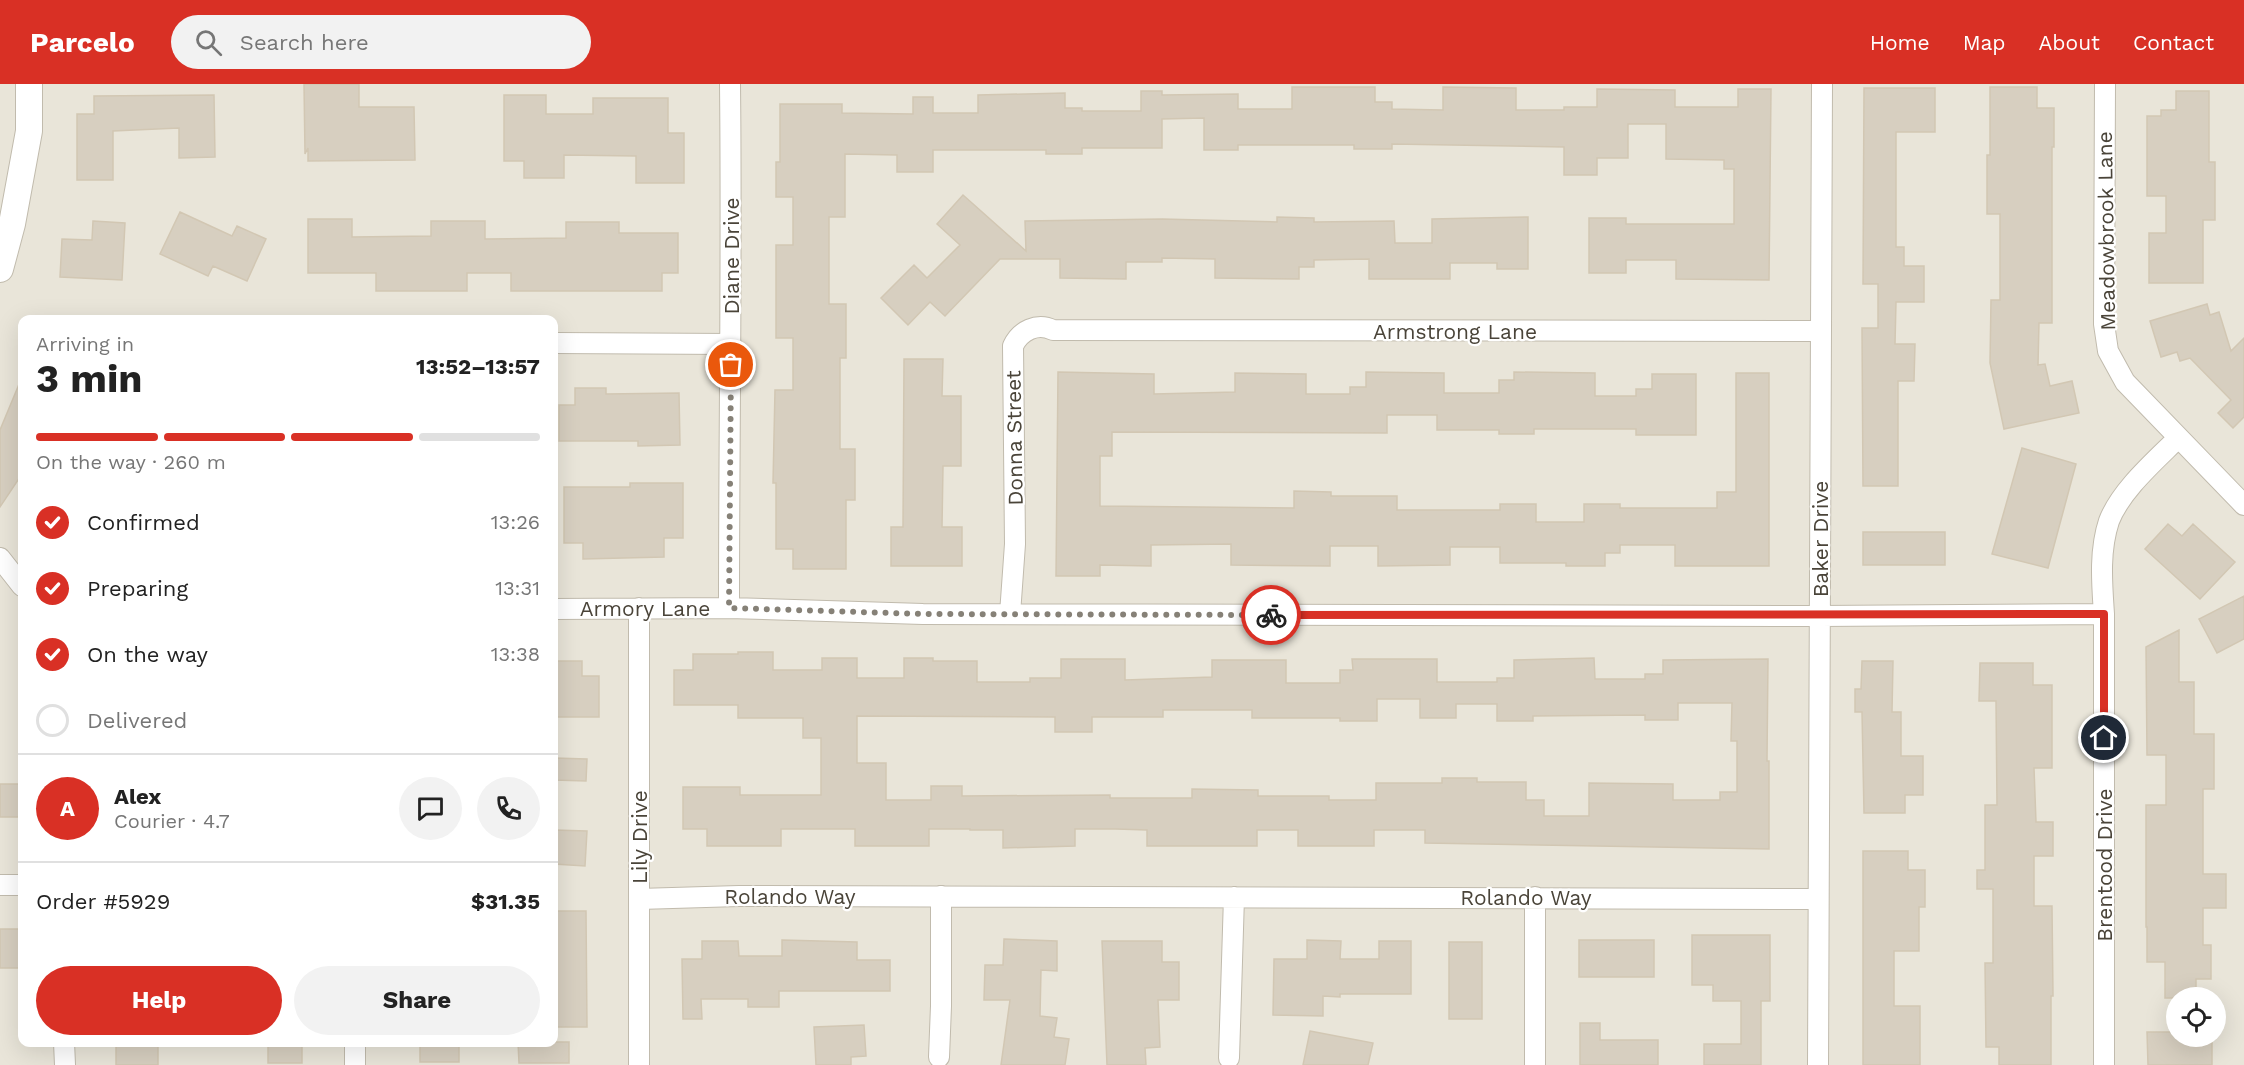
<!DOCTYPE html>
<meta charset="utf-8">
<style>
:root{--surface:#fff;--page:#f2f2f2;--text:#222;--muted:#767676;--line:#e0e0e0;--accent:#d93025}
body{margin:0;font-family:"Work Sans",sans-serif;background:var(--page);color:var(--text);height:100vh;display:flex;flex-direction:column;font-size:22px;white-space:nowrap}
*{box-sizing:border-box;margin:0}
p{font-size:20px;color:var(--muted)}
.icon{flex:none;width:33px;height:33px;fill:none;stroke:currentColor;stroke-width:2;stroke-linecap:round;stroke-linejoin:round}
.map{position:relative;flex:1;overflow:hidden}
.panel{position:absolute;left:18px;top:231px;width:540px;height:732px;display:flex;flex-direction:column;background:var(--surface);border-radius:12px;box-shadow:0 6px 24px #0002}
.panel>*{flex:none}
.tools{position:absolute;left:2166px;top:903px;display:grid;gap:12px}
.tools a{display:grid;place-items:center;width:60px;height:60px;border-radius:50%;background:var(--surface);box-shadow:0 6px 24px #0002;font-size:30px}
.pin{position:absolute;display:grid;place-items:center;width:51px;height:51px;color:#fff;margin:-26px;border:3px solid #fff;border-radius:50%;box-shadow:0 2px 6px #0007}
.courier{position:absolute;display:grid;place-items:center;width:60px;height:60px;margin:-30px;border:4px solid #d93025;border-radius:50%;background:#fff;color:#222;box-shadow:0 2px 8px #0007}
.summary em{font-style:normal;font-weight:700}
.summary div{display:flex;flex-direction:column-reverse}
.summary{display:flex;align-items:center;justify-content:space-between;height:102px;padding:0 18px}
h1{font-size:39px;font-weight:700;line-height:45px}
.bar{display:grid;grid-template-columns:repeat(4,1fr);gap:9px 6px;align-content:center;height:72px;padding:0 18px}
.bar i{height:8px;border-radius:4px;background:var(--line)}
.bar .on{background:var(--accent)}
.bar p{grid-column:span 4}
.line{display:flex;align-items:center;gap:15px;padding:0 18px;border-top:2px solid var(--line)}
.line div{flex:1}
.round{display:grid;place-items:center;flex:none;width:63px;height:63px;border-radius:32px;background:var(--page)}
ol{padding:0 18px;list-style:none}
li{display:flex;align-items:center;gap:18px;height:66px}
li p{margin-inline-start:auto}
li .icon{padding:6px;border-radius:50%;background:var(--accent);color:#fff;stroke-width:4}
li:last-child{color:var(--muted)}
li i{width:33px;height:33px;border:3px solid var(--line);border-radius:50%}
.action{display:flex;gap:12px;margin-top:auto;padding:12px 18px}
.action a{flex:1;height:69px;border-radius:36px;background:var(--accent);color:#fff;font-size:24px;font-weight:700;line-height:69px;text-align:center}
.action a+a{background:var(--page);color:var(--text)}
header{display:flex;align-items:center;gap:36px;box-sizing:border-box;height:84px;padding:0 30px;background:var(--accent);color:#fff}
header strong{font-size:28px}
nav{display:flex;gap:33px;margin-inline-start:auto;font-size:21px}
.search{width:420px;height:54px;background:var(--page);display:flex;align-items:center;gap:15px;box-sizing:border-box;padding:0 21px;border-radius:33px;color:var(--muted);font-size:22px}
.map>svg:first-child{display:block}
.residential{fill:#e9e5d9;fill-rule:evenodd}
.building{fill:#d7cfc0;stroke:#d2c7b3;stroke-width:1.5;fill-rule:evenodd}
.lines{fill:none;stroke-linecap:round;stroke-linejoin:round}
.minor-casing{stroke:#c1bbad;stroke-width:22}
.tertiary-casing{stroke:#c1bbad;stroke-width:28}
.minor{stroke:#fff;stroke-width:20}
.tertiary{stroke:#fff;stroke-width:26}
.done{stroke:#868177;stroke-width:6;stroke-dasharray:0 10.8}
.route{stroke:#d93025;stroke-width:8}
.labels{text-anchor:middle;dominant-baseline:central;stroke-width:4.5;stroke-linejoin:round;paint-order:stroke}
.street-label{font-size:21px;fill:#4a4439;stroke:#fff}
</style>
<header>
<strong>Parcelo</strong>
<div class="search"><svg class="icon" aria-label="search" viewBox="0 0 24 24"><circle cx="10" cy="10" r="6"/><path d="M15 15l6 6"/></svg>Search here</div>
<nav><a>Home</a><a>Map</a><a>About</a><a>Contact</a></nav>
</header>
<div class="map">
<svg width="2244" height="981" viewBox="0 0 2244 981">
<rect width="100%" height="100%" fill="#f5f3eb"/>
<path class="residential" d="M 0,0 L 2244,0 L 2244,981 L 0,981 ZM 22,236 L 554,236 L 554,958 L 22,958 ZM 2176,914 L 2216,914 L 2216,952 L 2176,952 Z"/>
<path class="building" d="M 304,0 L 359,0 L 359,23 L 414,23 L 415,76 L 308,77 L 308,64 L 305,70 Z
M 1292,3 L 1375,3 L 1375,18 L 1392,18 L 1392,25 L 1443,26 L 1443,3 L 1516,4 L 1516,26 L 1564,26 L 1564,23 L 1597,23 L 1597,5 L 1675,6 L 1675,23 L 1738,23 L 1738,5 L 1771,5 L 1769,196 L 1676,195 L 1676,176 L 1626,176 L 1626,189 L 1589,189 L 1589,134 L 1626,134 L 1626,140 L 1734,140 L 1734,85 L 1724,85 L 1724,76 L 1666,75 L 1666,40 L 1628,40 L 1628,74 L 1597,74 L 1597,91 L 1564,91 L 1564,63 L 1392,60 L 1392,65 L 1354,65 L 1354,61 L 1238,61 L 1238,66 L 1204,66 L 1204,34 L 1162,35 L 1162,64 L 1082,64 L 1082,70 L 1046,70 L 1046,66 L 933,66 L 933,88 L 897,88 L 897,71 L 845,70 L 845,133 L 829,133 L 829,220 L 846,220 L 846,274 L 840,274 L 840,365 L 855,365 L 855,416 L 846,416 L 846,485 L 793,485 L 793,465 L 776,465 L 776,399 L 773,399 L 775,306 L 793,306 L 793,254 L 776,254 L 776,161 L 793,161 L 793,113 L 776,113 L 776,78 L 780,78 L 780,20 L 842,20 L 842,29 L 913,30 L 913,13 L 933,13 L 933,29 L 978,29 L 978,11 L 1065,9 L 1065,24 L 1082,24 L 1082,27 L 1141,27 L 1141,7 L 1162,7 L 1162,11 L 1238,10 L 1238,25 L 1292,25 Z
M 1990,3 L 2037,3 L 2037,24 L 2054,24 L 2054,63 L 2052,63 L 2052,239 L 2039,239 L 2038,281 L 2045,280 L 2050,302 L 2072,297 L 2079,329 L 2004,345 L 1990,279 L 1991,216 L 2000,216 L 2000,130 L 1987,130 L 1987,71 L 1990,71 Z
M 1864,4 L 1935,4 L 1935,48 L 1896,48 L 1896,163 L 1904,163 L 1904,182 L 1924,182 L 1924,218 L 1896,218 L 1895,260 L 1915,260 L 1914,297 L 1898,297 L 1898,402 L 1863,402 L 1862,244 L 1878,244 L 1878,200 L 1863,200 Z
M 2176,7 L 2209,7 L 2209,78 L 2215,78 L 2215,136 L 2203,136 L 2203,199 L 2149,199 L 2149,149 L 2166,149 L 2166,112 L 2147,112 L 2147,32 L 2161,32 L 2161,26 L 2176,26 Z
M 214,11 L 215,73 L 179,74 L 179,44 L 113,47 L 113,96 L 77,96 L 77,30 L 94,30 L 94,12 Z
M 504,11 L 546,11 L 546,30 L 593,30 L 593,14 L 668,14 L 668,49 L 684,49 L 684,99 L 636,99 L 636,72 L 564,71 L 564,94 L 524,94 L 524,77 L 504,77 Z
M 963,111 L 1026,167 L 1025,137 L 1162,135 L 1277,138 L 1277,133 L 1314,134 L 1314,138 L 1394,137 L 1395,159 L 1432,159 L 1432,135 L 1528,133 L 1528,185 L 1497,185 L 1497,179 L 1450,179 L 1450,195 L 1369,195 L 1369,175 L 1314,176 L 1314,183 L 1299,183 L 1299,195 L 1215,194 L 1215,175 L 1162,174 L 1162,178 L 1126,178 L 1126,195 L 1060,194 L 1060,175 L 1000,175 L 945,232 L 930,218 L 908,241 L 881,214 L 914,181 L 927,194 L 960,161 L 937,140 Z
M 180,128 L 232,152 L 237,142 L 266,155 L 247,197 L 213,182 L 208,192 L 160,170 Z
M 308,135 L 352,135 L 352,153 L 431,152 L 431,137 L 485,137 L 485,155 L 566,154 L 566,138 L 619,138 L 619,149 L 678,149 L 678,189 L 662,189 L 662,207 L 511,207 L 511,189 L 467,189 L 467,207 L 376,207 L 376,189 L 308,189 Z
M 93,137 L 125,139 L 122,196 L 60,193 L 62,155 L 92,156 Z
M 2207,220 L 2210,231 L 2219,228 L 2231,267 L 2244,254 L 2244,333 L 2233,344 L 2218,329 L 2231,316 L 2190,274 L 2180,277 L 2177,268 L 2161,273 L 2150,237 Z
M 904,275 L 943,275 L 942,312 L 961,312 L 961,382 L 943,382 L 942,443 L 962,443 L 962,482 L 891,482 L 891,443 L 903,443 Z
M 1058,288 L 1154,290 L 1154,310 L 1235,308 L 1235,289 L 1306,290 L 1306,310 L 1350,310 L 1350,303 L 1366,303 L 1366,288 L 1444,289 L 1444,309 L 1499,309 L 1499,296 L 1514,296 L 1514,288 L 1595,289 L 1595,312 L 1636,312 L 1636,305 L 1652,305 L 1652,290 L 1696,290 L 1696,351 L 1636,351 L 1636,345 L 1534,345 L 1534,350 L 1499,350 L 1499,346 L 1437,346 L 1437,331 L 1387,331 L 1387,349 L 1112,348 L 1112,372 L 1100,372 L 1100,422 L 1294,424 L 1294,407 L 1331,408 L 1331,412 L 1397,412 L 1397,426 L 1500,426 L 1500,420 L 1536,420 L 1536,438 L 1584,438 L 1584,420 L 1620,420 L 1620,424 L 1717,424 L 1717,408 L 1736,408 L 1736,289 L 1769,289 L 1769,482 L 1675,482 L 1675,461 L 1620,461 L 1620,469 L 1605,469 L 1605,482 L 1566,482 L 1566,479 L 1500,479 L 1500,463 L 1450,463 L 1450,481 L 1378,482 L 1378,462 L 1330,462 L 1330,482 L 1231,481 L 1231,460 L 1151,461 L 1151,482 L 1100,481 L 1100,492 L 1056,492 Z
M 22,293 L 22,390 L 0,423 L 0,346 Z
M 575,304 L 606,304 L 606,310 L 679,309 L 680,361 L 638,362 L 638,357 L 559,357 L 559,321 L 575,321 Z
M 2022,364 L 2076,380 L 2048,484 L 1992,470 Z
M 630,399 L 683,399 L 683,454 L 664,454 L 664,473 L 583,475 L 583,459 L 564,459 L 564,403 L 630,403 Z
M 2168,440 L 2182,452 L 2193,440 L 2235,478 L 2200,515 L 2145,465 Z
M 1863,448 L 1945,448 L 1945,481 L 1863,481 Z
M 2244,512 L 2244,555 L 2217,569 L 2199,535 Z
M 2179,546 L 2179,598 L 2194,598 L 2194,650 L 2214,650 L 2214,705 L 2203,705 L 2203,790 L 2226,790 L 2226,824 L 2203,824 L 2203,861 L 2211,861 L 2211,895 L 2196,895 L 2196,914 L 2165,914 L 2165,878 L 2147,878 L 2147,843 L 2146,843 L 2146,721 L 2166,721 L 2166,671 L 2147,671 L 2146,563 Z
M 738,568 L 773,568 L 773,586 L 822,586 L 822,574 L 857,574 L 857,594 L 904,594 L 904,574 L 933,574 L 933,577 L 977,577 L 977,598 L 1030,598 L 1030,594 L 1061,594 L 1061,575 L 1125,575 L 1125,596 L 1212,593 L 1212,576 L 1286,576 L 1286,599 L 1340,599 L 1340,586 L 1353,586 L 1352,575 L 1437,575 L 1437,598 L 1497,598 L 1497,594 L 1514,594 L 1514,576 L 1594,574 L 1595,595 L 1645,595 L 1645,590 L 1663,590 L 1663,576 L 1768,575 L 1767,677 L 1769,677 L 1769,765 L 1425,759 L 1425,746 L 1374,746 L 1374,762 L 1298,762 L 1298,746 L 1257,746 L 1257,762 L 1147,762 L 1147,746 L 1116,745 L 1075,745 L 1075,762 L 1003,764 L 1003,746 L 970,746 L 970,745 L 929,745 L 929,762 L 855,762 L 855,745 L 781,745 L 781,762 L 707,762 L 707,745 L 683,745 L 683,703 L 740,703 L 740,711 L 821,711 L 821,654 L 803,654 L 803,634 L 738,634 L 738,621 L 674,621 L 674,586 L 693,586 L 693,570 L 738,570 ZM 1377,615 L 1420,615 L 1420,634 L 1456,634 L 1456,620 L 1497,620 L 1497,637 L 1533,637 L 1533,632 L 1645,631 L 1645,636 L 1678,636 L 1678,619 L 1732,619 L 1731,657 L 1737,657 L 1737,708 L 1720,708 L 1720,716 L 1673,716 L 1673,700 L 1589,699 L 1589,732 L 1544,732 L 1544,716 L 1526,716 L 1526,698 L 1477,698 L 1477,694 L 1442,694 L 1442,699 L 1376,699 L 1376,716 L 1329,716 L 1329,712 L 1258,712 L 1258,706 L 1192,705 L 1192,714 L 1110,714 L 1110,711 L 962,712 L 962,702 L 931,702 L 931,716 L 886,716 L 886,679 L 857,679 L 857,632 L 1055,633 L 1055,648 L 1092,648 L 1092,633 L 1163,633 L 1163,626 L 1252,626 L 1252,634 L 1340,634 L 1340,637 L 1377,637 Z
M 554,577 L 582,577 L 582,592 L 599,592 L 599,633 L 554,633 Z
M 1862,577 L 1893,577 L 1892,628 L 1901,628 L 1901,672 L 1923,672 L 1923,711 L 1905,711 L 1905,729 L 1864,729 L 1862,628 L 1855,628 L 1855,605 L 1861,605 Z
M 1980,579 L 2033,579 L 2033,601 L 2052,601 L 2052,684 L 2034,684 L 2036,738 L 2053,738 L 2053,772 L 2034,772 L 2034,822 L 2052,822 L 2053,912 L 2051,912 L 2051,981 L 1999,981 L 1999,963 L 1986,963 L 1985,879 L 1993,879 L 1993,805 L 1977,805 L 1977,786 L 1985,786 L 1985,721 L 1997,721 L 1996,617 L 1979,617 Z
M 554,674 L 587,675 L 586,697 L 554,696 Z
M 0,700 L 22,700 L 22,733 L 0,733 Z
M 554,746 L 587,747 L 585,782 L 554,780 Z
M 1863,767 L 1908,767 L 1908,786 L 1925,786 L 1925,823 L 1919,823 L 1919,867 L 1894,867 L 1894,922 L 1920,922 L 1920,981 L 1863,981 Z
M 554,827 L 586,827 L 587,943 L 554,943 Z
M 0,845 L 21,845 L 21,884 L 0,884 Z
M 1692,851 L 1770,851 L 1770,917 L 1761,917 L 1761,981 L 1704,981 L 1704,960 L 1741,960 L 1741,917 L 1713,917 L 1713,901 L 1692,901 Z
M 1004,855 L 1057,857 L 1057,887 L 1041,886 L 1040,932 L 1057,934 L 1054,953 L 1069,955 L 1065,981 L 1001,981 L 1010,916 L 984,916 L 985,881 L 1003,881 Z
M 782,856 L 857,858 L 857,876 L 890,876 L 890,907 L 779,907 L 779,923 L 748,923 L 748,915 L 701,915 L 702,935 L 683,935 L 682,875 L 702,875 L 702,857 L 738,857 L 739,872 L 782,872 Z
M 1307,856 L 1341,857 L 1340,875 L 1379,875 L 1379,857 L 1411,857 L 1411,910 L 1340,910 L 1340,913 L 1323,912 L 1323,932 L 1273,931 L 1274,875 L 1307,875 Z
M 1579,856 L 1654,856 L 1654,893 L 1579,893 Z
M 1102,857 L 1162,857 L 1162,878 L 1179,878 L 1179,916 L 1158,916 L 1160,963 L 1145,964 L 1146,981 L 1107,981 Z
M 1449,858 L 1482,858 L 1482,935 L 1449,935 Z
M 1580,939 L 1600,939 L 1600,956 L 1658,956 L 1658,981 L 1580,981 Z
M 864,941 L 866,972 L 851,973 L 851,981 L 816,981 L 814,943 Z
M 1310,947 L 1373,959 L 1368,981 L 1303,981 Z
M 2147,948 L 2176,948 L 2176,952 L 2212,952 L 2212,981 L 2148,981 Z
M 116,958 L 158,958 L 158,981 L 116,981 Z
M 268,958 L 302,958 L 302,979 L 268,979 Z
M 420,958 L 459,958 L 459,978 L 420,978 Z
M 518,958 L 569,958 L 569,979 L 519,979 Z"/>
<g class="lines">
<g class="minor-casing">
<path id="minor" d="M 2105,0 L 2104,240 L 2108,267 L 2125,298 L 2244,421
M 554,259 L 731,260
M 0,474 L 22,502
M 639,524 L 639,981
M 729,524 C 729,349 732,175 730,0
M 554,525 L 729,524 L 923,530 L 1820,532 L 2104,530
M 1010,530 L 1015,460 L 1013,262 C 1020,247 1037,238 1053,246 L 1820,247
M 0,801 L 22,801
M 1535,813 L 1535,981
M 639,815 L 739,812 L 1818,815
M 64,958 L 65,981
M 355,958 L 355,981
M 939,973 L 941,922 L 941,812
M 1229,974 L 1234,813
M 1818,981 L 1822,0
M 2104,981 L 2104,530 C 2102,500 2099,467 2109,437 C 2121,406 2155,377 2178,354"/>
</g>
<g class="tertiary-casing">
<path id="tertiary" d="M 0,185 L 12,140 L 29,47 L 29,0"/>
</g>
<use href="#minor" class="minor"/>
<use href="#tertiary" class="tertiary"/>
</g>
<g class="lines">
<path class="done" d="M 731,281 L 729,524 L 923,530 L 1271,531"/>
<path class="route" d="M 1271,531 L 2104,530 L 2104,654"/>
</g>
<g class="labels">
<g class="street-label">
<text transform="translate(2106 147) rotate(-91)">Meadowbrook Lane</text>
<text transform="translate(731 172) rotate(-90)">Diane Drive</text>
<text x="1455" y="247">Armstrong Lane</text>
<text transform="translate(1014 354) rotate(-91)">Donna Street</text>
<text transform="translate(1820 455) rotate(-90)">Baker Drive</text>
<text x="645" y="524">Armory Lane</text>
<text transform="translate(639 753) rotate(-90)">Lily Drive</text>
<text transform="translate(2104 781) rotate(-90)">Brentood Drive</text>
<text x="790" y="812">Rolando Way</text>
<text x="1526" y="813">Rolando Way</text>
</g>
</g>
</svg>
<div class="tools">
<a><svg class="icon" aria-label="locate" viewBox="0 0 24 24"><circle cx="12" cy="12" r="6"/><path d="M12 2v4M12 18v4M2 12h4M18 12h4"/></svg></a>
</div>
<div class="pin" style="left:731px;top:281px;background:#ea580c"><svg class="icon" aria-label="bag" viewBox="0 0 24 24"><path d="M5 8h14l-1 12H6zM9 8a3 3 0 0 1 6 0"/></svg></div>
<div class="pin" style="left:2104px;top:654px;background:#1f2937"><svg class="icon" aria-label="home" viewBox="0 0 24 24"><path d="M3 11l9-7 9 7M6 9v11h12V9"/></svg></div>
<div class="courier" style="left:1271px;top:531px"><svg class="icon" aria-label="bike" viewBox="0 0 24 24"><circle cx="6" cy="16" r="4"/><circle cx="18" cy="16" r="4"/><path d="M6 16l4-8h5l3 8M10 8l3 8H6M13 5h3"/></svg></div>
<section class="panel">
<div class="summary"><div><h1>3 min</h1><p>Arriving in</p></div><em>13:52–13:57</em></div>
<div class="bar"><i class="on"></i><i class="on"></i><i class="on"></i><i></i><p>On the way · 260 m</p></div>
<ol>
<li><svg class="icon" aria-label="check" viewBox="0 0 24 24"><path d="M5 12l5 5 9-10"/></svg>Confirmed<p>13:26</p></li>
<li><svg class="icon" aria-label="check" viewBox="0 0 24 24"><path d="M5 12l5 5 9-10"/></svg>Preparing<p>13:31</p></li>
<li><svg class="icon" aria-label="check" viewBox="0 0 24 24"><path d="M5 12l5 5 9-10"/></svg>On the way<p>13:38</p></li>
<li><i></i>Delivered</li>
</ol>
<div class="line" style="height:108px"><b class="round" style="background:var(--accent);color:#fff">A</b><div><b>Alex</b><p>Courier · 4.7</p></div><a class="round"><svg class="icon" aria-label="chat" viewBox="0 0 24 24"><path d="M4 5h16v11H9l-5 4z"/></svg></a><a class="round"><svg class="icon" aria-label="phone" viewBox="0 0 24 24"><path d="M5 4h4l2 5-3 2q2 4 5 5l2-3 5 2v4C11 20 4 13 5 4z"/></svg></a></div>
<div class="line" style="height:78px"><div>Order #5929</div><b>$31.35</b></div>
<div class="action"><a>Help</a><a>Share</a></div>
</section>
</div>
